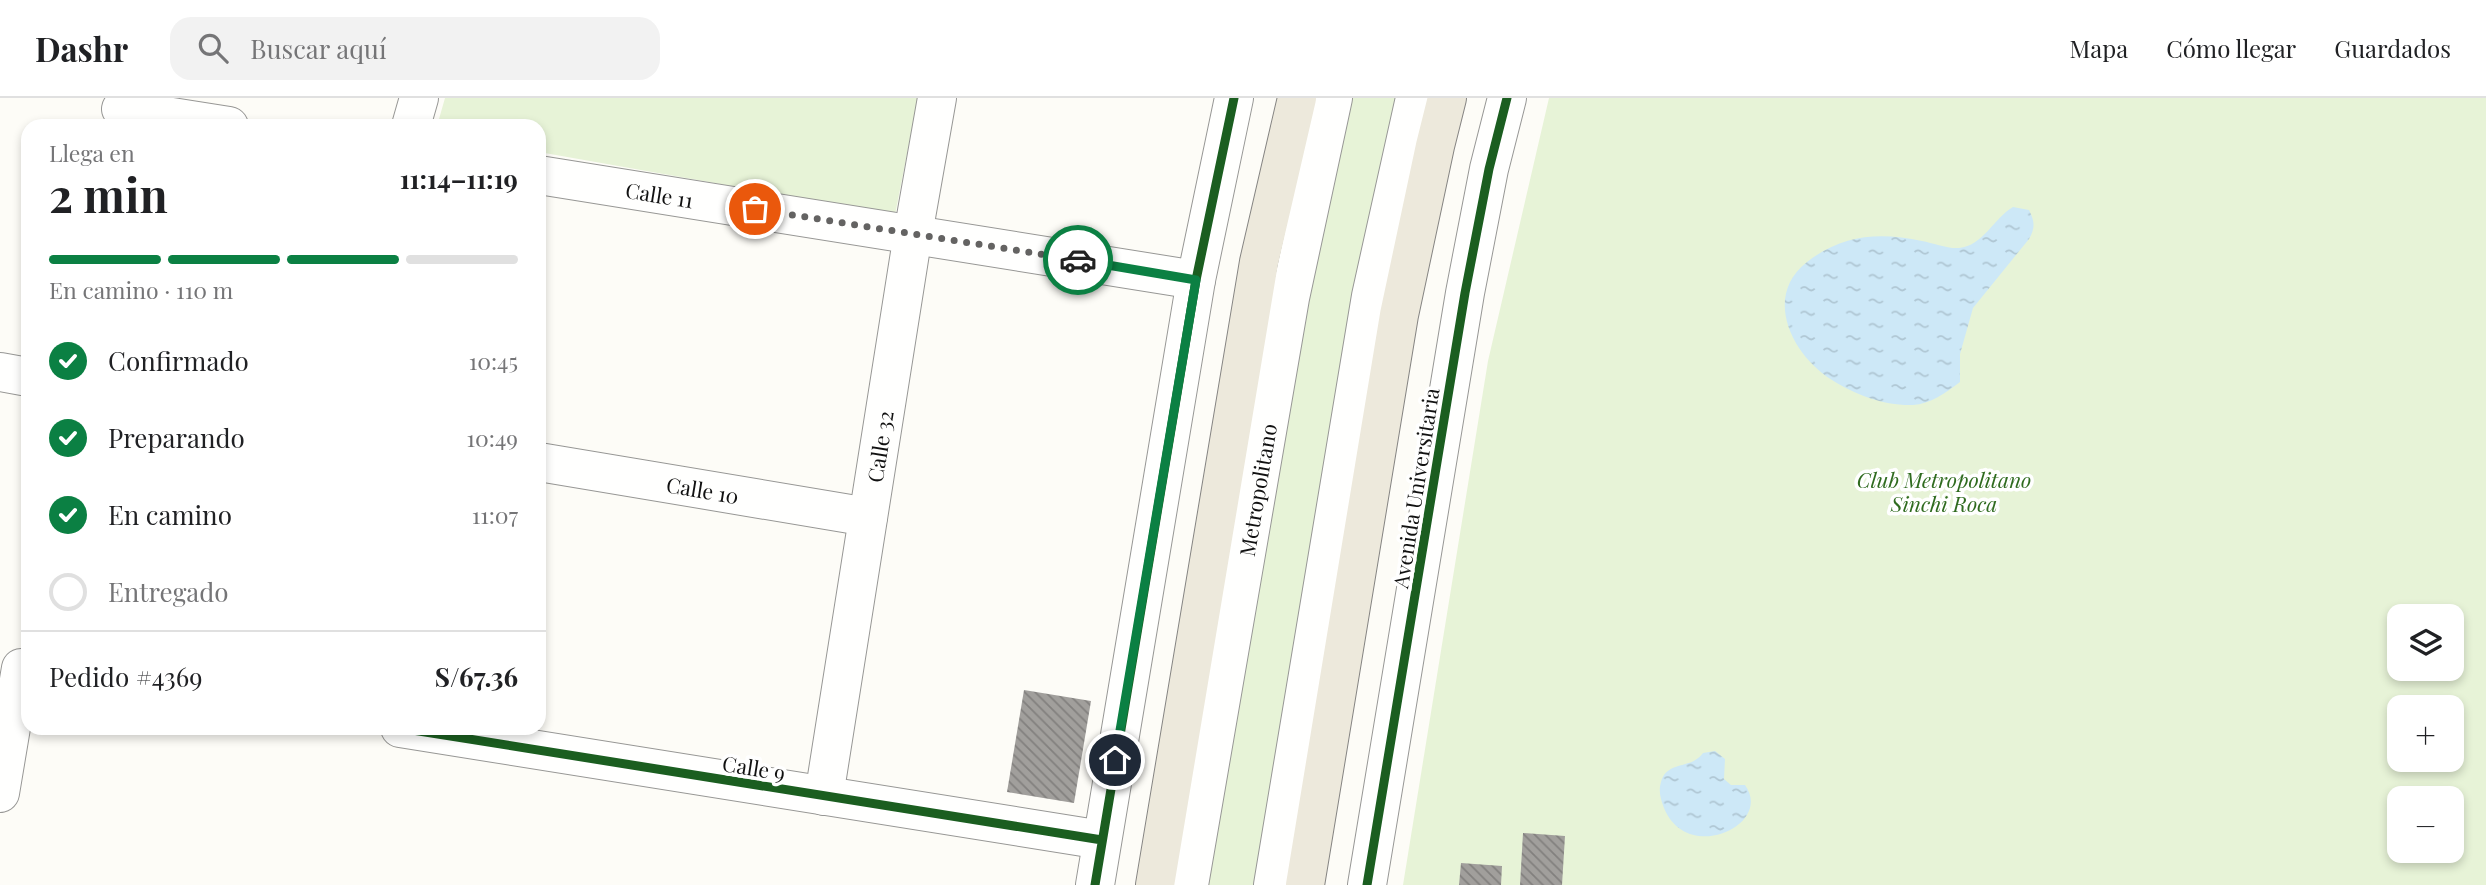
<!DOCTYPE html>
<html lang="es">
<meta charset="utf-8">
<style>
:root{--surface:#fff;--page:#f2f2f2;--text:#202124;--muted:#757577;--line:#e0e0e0;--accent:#0b8043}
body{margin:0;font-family:"Playfair Display",serif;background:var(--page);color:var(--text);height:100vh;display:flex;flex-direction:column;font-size:26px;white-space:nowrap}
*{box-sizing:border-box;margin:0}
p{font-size:23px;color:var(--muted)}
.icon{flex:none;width:38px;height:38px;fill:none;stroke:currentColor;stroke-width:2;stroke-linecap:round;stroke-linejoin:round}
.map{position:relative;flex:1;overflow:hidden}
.panel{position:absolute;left:21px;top:21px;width:525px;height:616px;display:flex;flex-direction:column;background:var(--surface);border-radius:21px;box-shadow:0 4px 10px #0003}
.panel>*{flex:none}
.fabs{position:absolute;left:2387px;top:506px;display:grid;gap:14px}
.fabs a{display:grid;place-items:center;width:77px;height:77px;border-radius:14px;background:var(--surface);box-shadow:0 4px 10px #0003;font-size:35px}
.pin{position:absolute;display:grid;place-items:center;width:60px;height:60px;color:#fff;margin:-30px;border:4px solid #fff;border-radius:50%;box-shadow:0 2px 7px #0007}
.courier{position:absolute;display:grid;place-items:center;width:70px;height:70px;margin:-35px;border:5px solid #0b8043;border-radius:50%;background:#fff;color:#222;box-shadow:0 2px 9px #0007}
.overview em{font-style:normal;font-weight:700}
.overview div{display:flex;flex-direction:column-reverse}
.overview{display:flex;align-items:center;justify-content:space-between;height:119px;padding:0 28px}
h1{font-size:46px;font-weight:700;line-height:52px}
.bar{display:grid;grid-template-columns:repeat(4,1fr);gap:10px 7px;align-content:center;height:84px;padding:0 28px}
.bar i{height:9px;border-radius:5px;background:var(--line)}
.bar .on{background:var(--accent)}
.bar p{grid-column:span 4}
.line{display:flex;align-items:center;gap:18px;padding:0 28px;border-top:2px solid var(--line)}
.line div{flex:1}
ol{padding:0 28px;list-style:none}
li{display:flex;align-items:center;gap:21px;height:77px}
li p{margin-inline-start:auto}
li .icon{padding:7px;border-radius:50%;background:var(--accent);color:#fff;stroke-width:4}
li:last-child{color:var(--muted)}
li i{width:38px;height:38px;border:4px solid var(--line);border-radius:50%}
header{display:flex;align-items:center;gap:42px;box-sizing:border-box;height:98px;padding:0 35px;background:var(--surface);border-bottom:2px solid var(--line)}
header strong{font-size:33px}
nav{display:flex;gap:38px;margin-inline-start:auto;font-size:24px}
.search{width:490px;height:63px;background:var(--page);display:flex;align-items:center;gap:18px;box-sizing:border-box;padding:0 24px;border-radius:21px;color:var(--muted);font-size:26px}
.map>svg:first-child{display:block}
.grass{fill:#e7f3d7;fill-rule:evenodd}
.water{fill:url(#water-ripples)}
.building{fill:url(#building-back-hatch)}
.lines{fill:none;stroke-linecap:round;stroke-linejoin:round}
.minor-casing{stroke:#979795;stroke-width:40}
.major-casing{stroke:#858482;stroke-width:40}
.minor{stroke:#fffffe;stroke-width:38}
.major{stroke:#ede9dc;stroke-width:38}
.cycleway-casing{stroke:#fff;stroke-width:13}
.cycleway{stroke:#1b5e20;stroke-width:9}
.done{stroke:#646362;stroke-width:7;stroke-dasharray:0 12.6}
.route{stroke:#0b8043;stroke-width:9}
.labels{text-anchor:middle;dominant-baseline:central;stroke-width:7;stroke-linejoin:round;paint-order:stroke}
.street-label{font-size:21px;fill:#111;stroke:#fff}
.park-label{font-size:21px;font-style:italic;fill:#2f6b1f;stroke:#fff}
</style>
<header>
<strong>Dashr</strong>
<div class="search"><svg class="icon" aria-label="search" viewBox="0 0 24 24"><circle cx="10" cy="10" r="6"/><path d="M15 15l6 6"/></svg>Buscar aquí</div>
<nav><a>Mapa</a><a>Cómo llegar</a><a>Guardados</a></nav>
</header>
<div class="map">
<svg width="2486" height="787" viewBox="0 0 2486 787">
<defs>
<pattern id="water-ripples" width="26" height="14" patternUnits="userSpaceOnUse" patternTransform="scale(1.75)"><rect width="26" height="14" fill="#cde8f7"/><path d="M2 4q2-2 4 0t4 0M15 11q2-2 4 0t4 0" fill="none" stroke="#afc6d3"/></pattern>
<pattern id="building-back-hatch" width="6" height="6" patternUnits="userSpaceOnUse" patternTransform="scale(1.75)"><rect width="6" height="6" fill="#a19f9c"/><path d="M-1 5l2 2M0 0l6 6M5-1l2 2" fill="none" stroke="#82807e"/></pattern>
</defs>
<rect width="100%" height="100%" fill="#fdfcf7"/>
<path class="grass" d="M 445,0 L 918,0 L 895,117 L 539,54 L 539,28 L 437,28 Z
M 1346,0 L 1401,0 L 1258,787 L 1204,787 L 1264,423 Z
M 1549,0 L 2486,0 L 2486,787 L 1403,787 L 1488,263 ZM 2399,518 L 2452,518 L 2452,570 L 2399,570 ZM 2399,609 L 2452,609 L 2452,662 L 2399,662 ZM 2399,700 L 2452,700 L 2452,752 L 2399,752 Z"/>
<path class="water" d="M 2013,109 L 2029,112 C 2035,124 2035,130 2029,141 L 1973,210 L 1960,256 L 1960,284 C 1946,295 1930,306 1913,307 C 1885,308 1856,297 1832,282 C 1793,258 1762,199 1807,164 C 1843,136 1880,134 1922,143 C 1933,145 1948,151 1959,150 C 1983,148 1994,120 2013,109 Z
M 1715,653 L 1725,661 L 1724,681 L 1731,687 L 1745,687 C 1774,727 1687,767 1664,710 C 1661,702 1658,693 1661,684 C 1667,662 1691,672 1703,655 Z"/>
<path class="building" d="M 1024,592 L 1091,603 L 1074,705 L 1007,694 Z
M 1523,735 L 1565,738 L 1562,787 L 1520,787 Z
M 1461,765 L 1502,768 L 1501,787 L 1459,787 Z"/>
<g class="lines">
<g class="minor-casing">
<g id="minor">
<path d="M 121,11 L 229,28"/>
<path d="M 411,28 L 419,0"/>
<path id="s1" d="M 539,77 L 1196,182"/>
<path d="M 0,274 L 28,279"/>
<path id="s2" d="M 539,364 L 868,419"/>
<path d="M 400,630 L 1102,742"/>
<path d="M 0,695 L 21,570"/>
<path id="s3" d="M 824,698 L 913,136 L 937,0"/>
<path d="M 1095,787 L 1196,182 L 1234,0"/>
<path id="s4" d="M 1189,787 L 1290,200 L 1333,0"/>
<path d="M 1273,787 L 1371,198 L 1415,0"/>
<path d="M 1367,787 L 1465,195 L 1489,71 L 1507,0"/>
</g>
</g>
<g class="major-casing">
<path id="major" d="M 1155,787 L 1259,164 L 1297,0
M 1305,787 L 1399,217 L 1435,48 L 1447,0"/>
</g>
<use href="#minor" class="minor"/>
<use href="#major" class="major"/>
<g class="cycleway-casing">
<path id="cycleway" d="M 400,630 L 1102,742
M 1095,787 L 1196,182 L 1234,0
M 1367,787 L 1465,195 L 1489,71 L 1507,0"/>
</g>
<use href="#cycleway" class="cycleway"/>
</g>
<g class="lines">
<path class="done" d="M 755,111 L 1078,162"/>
<path class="route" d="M 1078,162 L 1196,182 L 1115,662"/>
</g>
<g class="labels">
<g class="street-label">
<text stroke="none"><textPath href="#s1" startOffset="122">Calle 11</textPath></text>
<text stroke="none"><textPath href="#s3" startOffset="354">Calle 32</textPath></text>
<text transform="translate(1415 390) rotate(-81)">Avenida Universitaria</text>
<text stroke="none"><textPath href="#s2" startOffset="166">Calle 10</textPath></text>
<text stroke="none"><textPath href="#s4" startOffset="401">Metropolitano</textPath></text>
<text transform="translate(754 669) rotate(9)">Calle 9</text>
</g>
<g class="park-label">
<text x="1944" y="381">Club Metropolitano<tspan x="1944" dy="24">Sinchi Roca</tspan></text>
</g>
</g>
</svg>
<div class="fabs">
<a><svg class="icon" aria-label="layers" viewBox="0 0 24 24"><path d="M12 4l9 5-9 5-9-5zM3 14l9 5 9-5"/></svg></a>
<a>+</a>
<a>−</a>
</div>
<div class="pin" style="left:755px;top:111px;background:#ea580c"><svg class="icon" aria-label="bag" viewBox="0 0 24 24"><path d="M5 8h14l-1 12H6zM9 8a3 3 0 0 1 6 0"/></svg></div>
<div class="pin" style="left:1115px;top:662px;background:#1f2937"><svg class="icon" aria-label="home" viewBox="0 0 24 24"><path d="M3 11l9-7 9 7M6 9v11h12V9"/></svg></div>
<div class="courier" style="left:1078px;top:162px"><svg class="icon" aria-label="car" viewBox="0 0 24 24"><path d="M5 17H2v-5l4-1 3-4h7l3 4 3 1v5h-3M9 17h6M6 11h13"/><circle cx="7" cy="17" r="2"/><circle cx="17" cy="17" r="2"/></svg></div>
<section class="panel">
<div class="overview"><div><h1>2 min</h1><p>Llega en</p></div><em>11:14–11:19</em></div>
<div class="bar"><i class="on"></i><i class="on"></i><i class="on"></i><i></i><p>En camino · 110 m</p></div>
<ol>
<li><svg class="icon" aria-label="check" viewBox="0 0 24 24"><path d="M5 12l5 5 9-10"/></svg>Confirmado<p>10:45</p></li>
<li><svg class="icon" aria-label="check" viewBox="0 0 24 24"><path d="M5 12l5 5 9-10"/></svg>Preparando<p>10:49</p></li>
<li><svg class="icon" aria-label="check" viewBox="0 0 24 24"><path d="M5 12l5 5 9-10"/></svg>En camino<p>11:07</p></li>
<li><i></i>Entregado</li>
</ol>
<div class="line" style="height:91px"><div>Pedido #4369</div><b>S/67.36</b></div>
</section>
</div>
